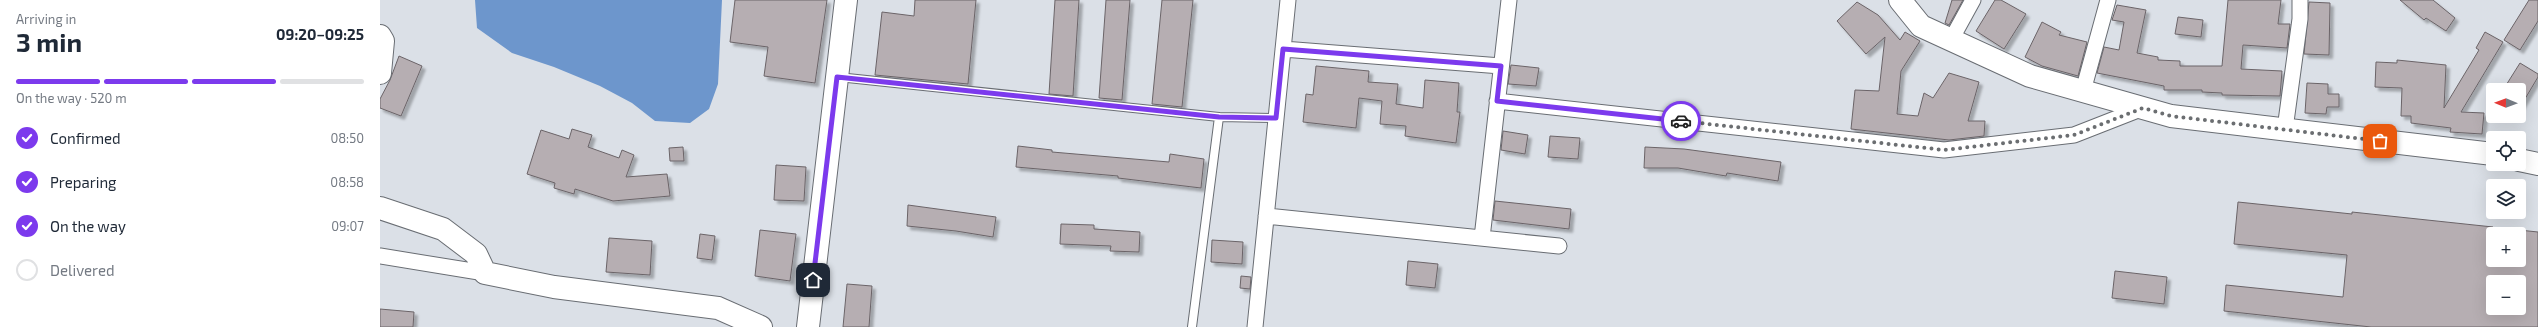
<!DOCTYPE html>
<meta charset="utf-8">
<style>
:root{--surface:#fff;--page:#f6f6f7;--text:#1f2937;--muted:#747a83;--line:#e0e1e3;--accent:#7c3aed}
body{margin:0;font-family:"Exo 2",sans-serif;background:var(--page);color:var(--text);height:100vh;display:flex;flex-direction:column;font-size:15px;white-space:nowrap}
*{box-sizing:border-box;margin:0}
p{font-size:13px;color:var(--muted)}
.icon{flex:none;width:22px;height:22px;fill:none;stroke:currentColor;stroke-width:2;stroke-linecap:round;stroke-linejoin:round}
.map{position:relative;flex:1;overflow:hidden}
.panel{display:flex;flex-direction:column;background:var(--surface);width:380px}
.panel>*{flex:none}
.needle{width:26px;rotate:271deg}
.controls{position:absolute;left:2106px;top:83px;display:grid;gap:8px}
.controls a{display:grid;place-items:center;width:40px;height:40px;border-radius:4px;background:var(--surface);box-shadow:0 4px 16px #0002;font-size:20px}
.pin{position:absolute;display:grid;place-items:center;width:34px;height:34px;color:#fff;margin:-17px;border-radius:8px;box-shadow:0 2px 6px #0006}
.courier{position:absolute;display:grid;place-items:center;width:40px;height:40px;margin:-20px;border:3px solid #7c3aed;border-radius:50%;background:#fff;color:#222;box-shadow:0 1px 5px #0007}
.head em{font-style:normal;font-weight:700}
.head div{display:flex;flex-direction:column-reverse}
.head{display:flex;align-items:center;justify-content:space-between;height:68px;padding:0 16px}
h1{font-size:26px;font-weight:700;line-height:30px}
.bar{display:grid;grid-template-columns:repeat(4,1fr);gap:6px 4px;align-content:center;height:48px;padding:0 16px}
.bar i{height:5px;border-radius:3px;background:var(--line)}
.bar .current{background:var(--accent)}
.bar p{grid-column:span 4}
ol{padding:0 16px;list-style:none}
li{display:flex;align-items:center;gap:12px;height:44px}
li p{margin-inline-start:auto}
li .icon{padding:4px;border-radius:50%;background:var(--accent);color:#fff;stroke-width:4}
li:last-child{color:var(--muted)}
li i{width:22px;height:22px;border:2px solid var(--line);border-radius:50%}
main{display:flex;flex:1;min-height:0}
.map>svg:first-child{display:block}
.water{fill:#6d96cc}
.building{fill:#b6aeb2;stroke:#6b6468;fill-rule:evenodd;filter:url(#shadow)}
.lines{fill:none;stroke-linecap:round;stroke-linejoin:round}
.lane-casing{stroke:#696d73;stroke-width:10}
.street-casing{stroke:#696d73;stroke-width:17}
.secondary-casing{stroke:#696d73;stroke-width:24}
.lane{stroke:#fff;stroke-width:8}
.street{stroke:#fff;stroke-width:15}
.secondary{stroke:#fff;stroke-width:22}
.done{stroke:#6b6e71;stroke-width:4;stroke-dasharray:0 7.2}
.route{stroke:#7c3aed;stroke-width:5}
</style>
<main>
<section class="panel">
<div class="head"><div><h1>3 min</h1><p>Arriving in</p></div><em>09:20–09:25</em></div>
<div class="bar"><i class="current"></i><i class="current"></i><i class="current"></i><i></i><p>On the way · 520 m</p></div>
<ol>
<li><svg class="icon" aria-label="check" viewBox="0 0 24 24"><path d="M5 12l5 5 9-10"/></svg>Confirmed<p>08:50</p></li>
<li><svg class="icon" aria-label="check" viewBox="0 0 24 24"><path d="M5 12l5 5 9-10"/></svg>Preparing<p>08:58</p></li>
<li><svg class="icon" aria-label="check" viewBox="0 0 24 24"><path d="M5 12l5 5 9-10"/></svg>On the way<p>09:07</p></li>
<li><i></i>Delivered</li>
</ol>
</section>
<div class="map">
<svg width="2158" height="327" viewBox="0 0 2158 327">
<defs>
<filter id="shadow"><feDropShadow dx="3.5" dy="3.5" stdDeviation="1" flood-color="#0004"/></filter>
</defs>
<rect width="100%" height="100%" fill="#dbe0e7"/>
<path class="water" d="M 95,0 L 342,0 L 338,84 L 329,109 L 310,123 L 275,121 L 252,103 L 220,86 L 174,67 L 132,53 L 97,28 Z"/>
<path class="building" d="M 355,0 L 447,0 L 435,83 L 384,76 L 388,47 L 350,42 Z
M 535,0 L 596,0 L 588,84 L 495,75 L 502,12 L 534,16 Z
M 675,0 L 699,0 L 693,96 L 669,94 Z
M 726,0 L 750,0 L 742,100 L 719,98 Z
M 782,0 L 813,0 L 802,107 L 772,104 Z
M 1572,0 L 1583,0 L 1569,25 L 1565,23 Z
M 1615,0 L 1621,0 L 1646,14 L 1624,49 L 1596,31 Z
M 1848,0 L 1901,0 L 1898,24 L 1910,24 L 1907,48 L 1863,45 L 1861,69 L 1902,71 L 1900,96 L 1842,95 L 1842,93 L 1822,92 L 1822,90 L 1784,90 L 1784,86 L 1717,73 L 1724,47 L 1739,50 L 1744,22 L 1732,20 L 1737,5 L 1766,10 L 1757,53 L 1778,57 L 1778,60 L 1800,61 L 1800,66 L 1842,66 Z
M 2020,0 L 2053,0 L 2075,18 L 2066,31 L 2046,18 L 2044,20 Z
M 2149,0 L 2158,0 L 2158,21 L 2140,50 L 2124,40 Z
M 1477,2 L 1498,15 L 1520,40 L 1525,32 L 1540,41 L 1521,71 L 1517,114 L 1538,116 L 1544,93 L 1553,98 L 1569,73 L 1599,82 L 1588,121 L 1605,121 L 1604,136 L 1569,140 L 1471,129 L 1475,90 L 1499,91 L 1505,37 L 1486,54 L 1457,21 Z
M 1929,2 L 1950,3 L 1949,55 L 1924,54 Z
M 1798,17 L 1823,20 L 1821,37 L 1795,34 Z
M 1662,22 L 1681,32 L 1679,35 L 1707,42 L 1698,76 L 1662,66 L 1645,57 Z
M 2105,32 L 2123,42 L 2081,112 L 2104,113 L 2102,134 L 2070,132 L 2071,128 L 2031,123 L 2031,116 L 2021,116 L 2022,88 L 1995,87 L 1996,62 L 2017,63 L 2017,60 L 2066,65 L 2064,108 L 2099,50 L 2096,48 Z
M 19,56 L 42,66 L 21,116 L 0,108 L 0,99 L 10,80 Z
M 2140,63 L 2158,74 L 2158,77 L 2139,109 L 2139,90 L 2123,90 Z
M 1131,65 L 1159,68 L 1156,86 L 1128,84 Z
M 936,66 L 989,71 L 988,82 L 1018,84 L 1016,104 L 1043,108 L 1045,80 L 1079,83 L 1077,112 L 1080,112 L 1076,143 L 1025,136 L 1026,126 L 1000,124 L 1002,101 L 979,98 L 976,128 L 923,122 L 926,94 L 933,95 Z
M 1927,83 L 1948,84 L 1948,94 L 1959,94 L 1959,107 L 1947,107 L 1946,114 L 1925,113 Z
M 192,129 L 212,135 L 208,147 L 239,158 L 242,150 L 254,155 L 246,177 L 287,174 L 290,196 L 233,201 L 195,189 L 194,194 L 174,188 L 175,183 L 147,174 L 161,130 L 189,139 Z
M 1123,131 L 1148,135 L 1145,154 L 1121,150 Z
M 1170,136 L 1200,138 L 1198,159 L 1168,157 Z
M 638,146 L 672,150 L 672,152 L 789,162 L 790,154 L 824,159 L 821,188 L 738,178 L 738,176 L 636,167 Z
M 303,147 L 304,161 L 290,161 L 289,148 Z
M 1265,147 L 1304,149 L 1401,162 L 1398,181 L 1347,173 L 1346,176 L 1298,168 L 1264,168 Z
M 396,165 L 426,167 L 424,201 L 394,200 Z
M 1115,201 L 1191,209 L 1189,229 L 1113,220 Z
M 1858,202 L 1972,214 L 1972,212 L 2113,227 L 2113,260 L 2139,260 L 2139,230 L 2158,232 L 2158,327 L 1991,327 L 1844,311 L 1846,285 L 1963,297 L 1967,255 L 1854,244 ZM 2113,282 L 2139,282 L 2139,308 L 2113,308 Z
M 528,205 L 616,217 L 613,237 L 576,231 L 527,226 Z
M 681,224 L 714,225 L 714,229 L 760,232 L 759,252 L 730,251 L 731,246 L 680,244 Z
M 380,230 L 416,234 L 410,281 L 375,276 Z
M 320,234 L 335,236 L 332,260 L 317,258 Z
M 229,238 L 272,241 L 270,275 L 226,272 Z
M 832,240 L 863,242 L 862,264 L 831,262 Z
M 1028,261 L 1058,264 L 1055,288 L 1026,285 Z
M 1735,271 L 1787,277 L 1784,304 L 1732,298 Z
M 861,276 L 871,277 L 870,289 L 860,288 Z
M 467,284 L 492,286 L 489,327 L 463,327 Z
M 0,309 L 34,312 L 33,327 L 0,327 Z"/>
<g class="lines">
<g class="lane-casing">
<path id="lane" d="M 458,77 L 839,117 L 812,327
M 839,117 L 896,118"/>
</g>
<g class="street-casing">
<path id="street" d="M 1571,40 L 1593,0
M 903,49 L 1121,66
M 1703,91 L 1728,0
M 1117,101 L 1564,150 L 1694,135 L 1763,108
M 1905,129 L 1920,19 L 1920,0
M 886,216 L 1179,246
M 1102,238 L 1129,0
M 0,256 L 105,273
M 875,327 L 908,0"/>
</g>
<g class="secondary-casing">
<path id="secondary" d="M 1520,0 L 1541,26 L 1650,76 L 1791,116 L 2113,154
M 0,36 L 3,41 L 0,73
M 2139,160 L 2158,164
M 0,208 L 63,229 L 96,254 L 105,273 L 174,287 L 338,308 L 381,327
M 428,327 L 466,0"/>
</g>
<use href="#lane" class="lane"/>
<use href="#street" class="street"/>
<use href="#secondary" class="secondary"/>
</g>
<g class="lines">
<path class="done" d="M 1301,121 L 1564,150 L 1694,135 L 1763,108 L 1791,116 L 2000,141"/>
<path class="route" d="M 433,280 L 457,77 L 839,117 L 896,118 L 903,49 L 1121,66 L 1117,101 L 1301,121"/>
</g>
</svg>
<div class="controls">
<a><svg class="needle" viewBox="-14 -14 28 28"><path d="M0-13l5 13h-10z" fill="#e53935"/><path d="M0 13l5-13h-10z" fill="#747a83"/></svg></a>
<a><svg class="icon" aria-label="locate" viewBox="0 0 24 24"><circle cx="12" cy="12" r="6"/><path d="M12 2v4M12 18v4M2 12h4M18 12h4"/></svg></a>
<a><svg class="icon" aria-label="layers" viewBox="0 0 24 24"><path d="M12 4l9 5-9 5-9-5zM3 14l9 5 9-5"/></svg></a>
<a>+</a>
<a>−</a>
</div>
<div class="pin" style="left:2000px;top:141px;background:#ea580c"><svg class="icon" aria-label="bag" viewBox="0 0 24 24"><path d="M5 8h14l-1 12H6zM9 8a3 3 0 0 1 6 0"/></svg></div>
<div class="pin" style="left:433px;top:280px;background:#1f2937"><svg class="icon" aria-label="home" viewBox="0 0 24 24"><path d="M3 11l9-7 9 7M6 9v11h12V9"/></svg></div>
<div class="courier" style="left:1301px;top:121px"><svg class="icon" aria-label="car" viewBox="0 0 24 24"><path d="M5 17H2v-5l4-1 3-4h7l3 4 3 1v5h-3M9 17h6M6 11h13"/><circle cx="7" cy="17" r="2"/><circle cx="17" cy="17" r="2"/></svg></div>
</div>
</main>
